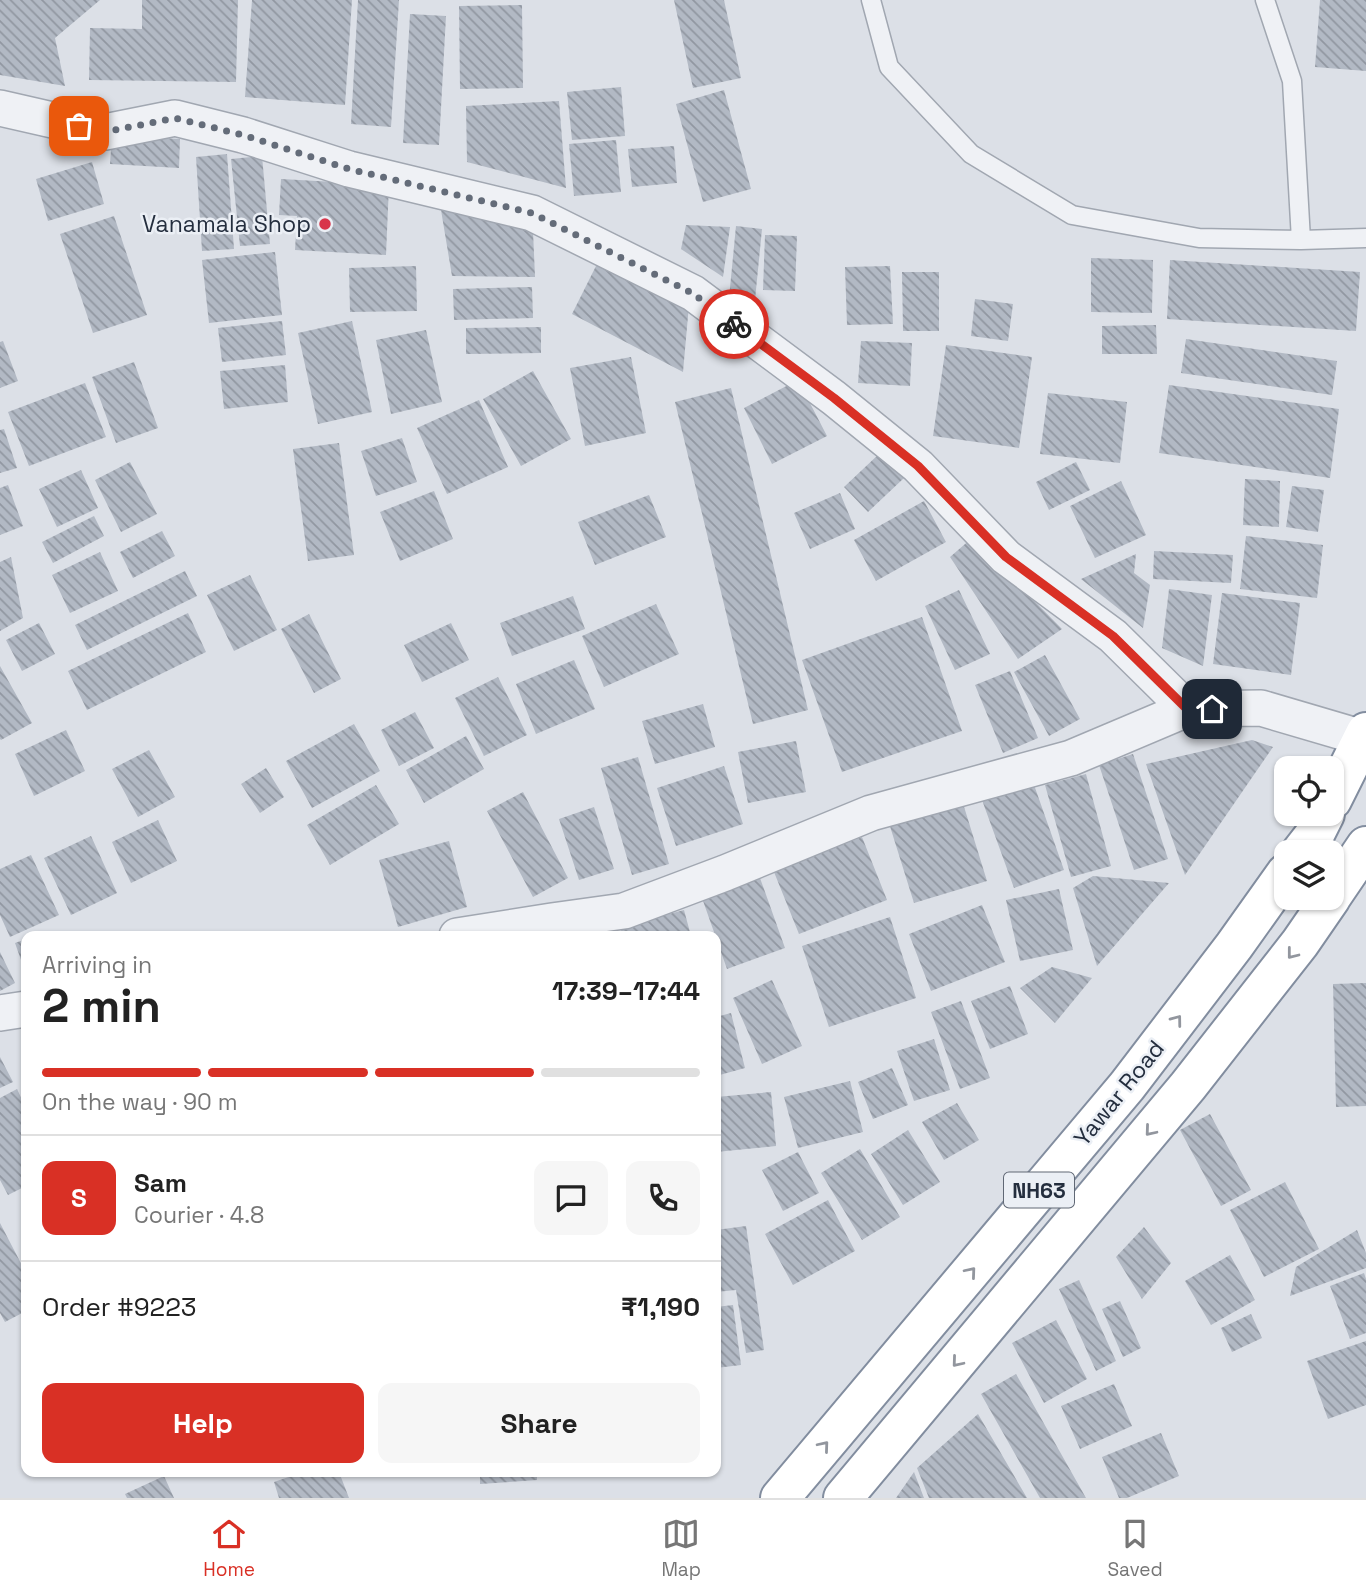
<!DOCTYPE html>
<meta charset="utf-8">
<style>
:root{--surface:#fff;--page:#f6f6f6;--text:#222;--muted:#767676;--line:#e0e0e0;--accent:#d93025}
body{margin:0;font-family:"Space Grotesk",sans-serif;background:var(--page);color:var(--text);height:100vh;display:flex;flex-direction:column;font-size:26px;white-space:nowrap}
*{box-sizing:border-box;margin:0}
p{font-size:23px;color:var(--muted)}
.icon{flex:none;width:38px;height:38px;fill:none;stroke:currentColor;stroke-width:2;stroke-linecap:round;stroke-linejoin:round}
.map{position:relative;flex:1;overflow:hidden}
.side{position:absolute;left:21px;top:931px;width:700px;height:546px;display:flex;flex-direction:column;background:var(--surface);border-radius:14px;box-shadow:0 2px 5px #0004}
.side>*{flex:none}
.fabs{position:absolute;left:1274px;top:756px;display:grid;gap:14px}
.fabs a{display:grid;place-items:center;width:70px;height:70px;border-radius:14px;background:var(--surface);box-shadow:0 2px 5px #0004;font-size:35px}
.pin{position:absolute;display:grid;place-items:center;width:60px;height:60px;color:#fff;margin:-30px;border-radius:14px;box-shadow:0 4px 10px #0006}
.courier{position:absolute;display:grid;place-items:center;width:70px;height:70px;margin:-35px;border:5px solid #d93025;border-radius:50%;background:#fff;color:#222;box-shadow:0 2px 9px #0007}
.overview em{font-style:normal;font-weight:600}
.overview div{display:flex;flex-direction:column-reverse}
.overview{display:flex;align-items:center;justify-content:space-between;height:119px;padding:0 21px}
h1{font-size:46px;font-weight:600;line-height:52px}
.bar{display:grid;grid-template-columns:repeat(4,1fr);gap:10px 7px;align-content:center;height:84px;padding:0 21px}
.bar i{height:9px;border-radius:5px;background:var(--line)}
.bar .selected{background:var(--accent)}
.bar p{grid-column:span 4}
.line{display:flex;align-items:center;gap:18px;padding:0 21px;border-top:2px solid var(--line)}
.line div{flex:1}
.round{display:grid;place-items:center;flex:none;width:74px;height:74px;border-radius:14px;background:var(--page)}
.primary-button{display:flex;gap:14px;margin-top:auto;padding:14px 21px}
.primary-button a{flex:1;height:80px;border-radius:14px;background:var(--accent);color:#fff;font-size:28px;font-weight:600;line-height:80px;text-align:center}
.primary-button a+a{background:var(--page);color:var(--text)}
.dock{display:flex;justify-content:space-around;align-items:center;height:98px;border-top:2px solid var(--line);background:var(--surface);font-size:19px;color:var(--muted)}
.dock a{display:grid;justify-items:center;gap:4px}
.dock .selected{color:var(--accent)}
.map>svg:first-child{display:block}
.building{fill:url(#building-back-hatch)}
.lines{fill:none;stroke-linecap:round;stroke-linejoin:round}
.lane-casing{stroke:#a1a7b1;stroke-width:21}
.street-casing{stroke:#a1a7b1;stroke-width:38}
.highway-casing{stroke:#828d9f;stroke-width:42}
.lane{stroke:#eff1f5;stroke-width:18}
.street{stroke:#eff1f5;stroke-width:35}
.highway{stroke:#fff;stroke-width:38}
.oneway{stroke:#92969e}
.done{stroke:#646c79;stroke-width:7;stroke-dasharray:0 12.6}
.route{stroke:#d93025;stroke-width:9}
.poi-dot{fill:#d8354b;stroke:#ebeff5;stroke-width:2.5}
.labels{text-anchor:middle;dominant-baseline:central;stroke-width:5;stroke-linejoin:round;paint-order:stroke}
.shield{fill:#ebeff5;stroke:#606875;stroke-width:2}
.shield-label{font-size:21px;font-weight:bold;fill:#242e3e}
.poi-label{font-size:23px;fill:#242e3e;stroke:#ebeff5;text-anchor:end}
.street-label{font-size:23px;fill:#242e3e;stroke:#ebeff5}
</style>
<div class="map">
<svg width="1366" height="1498" viewBox="0 0 1366 1498">
<defs>
<pattern id="building-back-hatch" width="6" height="6" patternUnits="userSpaceOnUse" patternTransform="scale(1.75)"><rect width="6" height="6" fill="#b2b9c4"/><path d="M-1 5l2 2M0 0l6 6M5-1l2 2" fill="none" stroke="#9197a1"/></pattern>
</defs>
<rect width="100%" height="100%" fill="#dce0e7"/>
<path class="building" d="M 0,0 L 100,0 L 55,38 L 65,86 L 0,75 Z
M 142,0 L 238,0 L 236,82 L 89,80 L 90,28 L 142,29 Z
M 252,0 L 352,0 L 345,105 L 245,97 Z
M 358,0 L 399,0 L 391,127 L 351,124 Z
M 674,0 L 724,0 L 741,78 L 693,88 Z
M 1320,0 L 1366,0 L 1366,71 L 1315,67 Z
M 522,5 L 523,88 L 460,89 L 459,6 Z
M 410,14 L 446,16 L 439,145 L 403,143 Z
M 621,87 L 625,136 L 572,140 L 567,92 Z
M 724,90 L 751,189 L 703,202 L 676,104 Z
M 559,101 L 566,188 L 467,162 L 466,106 Z
M 112,135 L 180,139 L 179,168 L 110,164 Z
M 616,140 L 621,192 L 574,196 L 569,144 Z
M 674,146 L 677,183 L 632,187 L 628,149 Z
M 227,154 L 234,249 L 202,251 L 196,157 Z
M 262,156 L 270,244 L 240,246 L 231,159 Z
M 92,162 L 104,204 L 48,221 L 36,179 Z
M 281,179 L 389,185 L 386,255 L 295,250 L 297,216 L 279,215 Z
M 440,204 L 533,231 L 535,277 L 452,276 Z
M 114,216 L 147,315 L 93,333 L 60,234 Z
M 686,225 L 730,227 L 723,277 L 681,249 Z
M 736,226 L 762,229 L 755,300 L 729,298 Z
M 765,235 L 797,236 L 795,291 L 763,290 Z
M 275,252 L 282,315 L 209,323 L 202,260 Z
M 1091,258 L 1153,260 L 1152,313 L 1091,312 Z
M 599,260 L 689,305 L 683,372 L 572,314 Z
M 1170,260 L 1360,272 L 1356,331 L 1167,319 Z
M 416,266 L 417,311 L 350,312 L 349,268 Z
M 890,266 L 893,324 L 847,325 L 845,267 Z
M 902,272 L 939,272 L 939,331 L 903,331 Z
M 532,287 L 533,318 L 454,320 L 453,289 Z
M 975,299 L 1013,304 L 1008,341 L 971,336 Z
M 282,321 L 286,355 L 222,362 L 218,328 Z
M 352,321 L 372,412 L 318,424 L 298,333 Z
M 1156,325 L 1157,354 L 1102,354 L 1102,326 Z
M 541,327 L 541,353 L 466,354 L 466,328 Z
M 426,330 L 442,402 L 391,414 L 376,340 Z
M 1186,339 L 1337,361 L 1332,395 L 1181,373 Z
M 3,341 L 18,381 L 0,388 L 0,342 Z
M 861,341 L 912,343 L 910,386 L 858,383 Z
M 946,345 L 1032,357 L 1019,448 L 933,436 Z
M 631,357 L 646,433 L 585,446 L 570,368 Z
M 134,362 L 158,428 L 116,443 L 92,377 Z
M 285,365 L 288,402 L 224,409 L 220,371 Z
M 533,371 L 571,439 L 521,466 L 483,399 Z
M 798,380 L 827,436 L 772,464 L 744,408 Z
M 85,383 L 106,437 L 29,466 L 8,412 Z
M 1169,385 L 1339,409 L 1330,478 L 1159,453 Z
M 731,388 L 808,710 L 753,724 L 675,402 Z
M 1048,393 L 1127,402 L 1120,463 L 1040,454 Z
M 479,400 L 508,467 L 447,494 L 417,428 Z
M 4,429 L 17,468 L 0,473 L 0,430 Z
M 402,438 L 417,482 L 376,496 L 361,451 Z
M 339,443 L 354,555 L 308,561 L 293,449 Z
M 880,453 L 904,478 L 868,512 L 844,487 Z
M 130,462 L 157,514 L 121,532 L 95,480 Z
M 1076,462 L 1090,490 L 1049,510 L 1036,482 Z
M 81,470 L 98,508 L 57,527 L 39,489 Z
M 1245,479 L 1280,481 L 1279,527 L 1243,525 Z
M 1121,481 L 1146,535 L 1095,558 L 1070,506 Z
M 8,485 L 23,526 L 0,535 L 0,488 Z
M 1292,486 L 1324,490 L 1318,532 L 1286,527 Z
M 434,491 L 453,539 L 400,561 L 380,512 Z
M 840,493 L 855,529 L 810,549 L 794,513 Z
M 649,495 L 666,537 L 595,565 L 578,522 Z
M 924,501 L 946,542 L 876,581 L 854,540 Z
M 94,516 L 104,536 L 53,563 L 42,542 Z
M 162,531 L 175,556 L 133,578 L 120,552 Z
M 1246,536 L 1323,545 L 1317,598 L 1240,589 Z
M 972,538 L 1062,629 L 1018,659 L 950,557 Z
M 1154,551 L 1233,555 L 1231,583 L 1153,579 Z
M 100,552 L 118,591 L 70,613 L 52,575 Z
M 1136,554 L 1134,573 L 1150,585 L 1143,628 L 1081,579 Z
M 11,557 L 23,618 L 0,631 L 0,562 Z
M 185,571 L 197,596 L 87,650 L 75,625 Z
M 250,575 L 277,630 L 234,651 L 207,595 Z
M 1169,589 L 1212,595 L 1203,666 L 1162,648 Z
M 959,590 L 990,654 L 955,670 L 925,606 Z
M 1222,593 L 1300,603 L 1291,675 L 1213,664 Z
M 573,596 L 585,629 L 512,656 L 500,623 Z
M 656,604 L 679,654 L 604,687 L 582,636 Z
M 188,613 L 206,652 L 87,710 L 68,671 Z
M 309,614 L 341,679 L 314,693 L 281,629 Z
M 922,617 L 962,731 L 842,772 L 802,660 Z
M 39,623 L 55,654 L 22,671 L 6,640 Z
M 451,623 L 469,660 L 422,682 L 404,645 Z
M 1045,655 L 1080,719 L 1049,736 L 1014,672 Z
M 574,660 L 595,709 L 536,734 L 516,684 Z
M 0,666 L 32,723 L 1,740 L 0,739 Z
M 1010,671 L 1038,738 L 1003,753 L 975,685 Z
M 498,677 L 527,735 L 484,756 L 455,698 Z
M 703,704 L 715,747 L 655,764 L 642,721 Z
M 415,712 L 434,748 L 399,766 L 381,730 Z
M 354,724 L 380,771 L 312,808 L 286,761 Z
M 66,730 L 85,771 L 34,796 L 15,754 Z
M 466,736 L 484,769 L 424,803 L 406,770 Z
M 1252,740 L 1273,747 L 1185,875 L 1146,764 Z
M 796,741 L 806,792 L 748,803 L 738,752 Z
M 149,750 L 175,797 L 138,817 L 112,769 Z
M 1133,754 L 1168,859 L 1134,870 L 1099,765 Z
M 638,757 L 669,864 L 632,875 L 601,768 Z
M 724,766 L 743,824 L 676,846 L 657,788 Z
M 266,768 L 284,797 L 260,813 L 241,784 Z
M 1086,774 L 1111,866 L 1071,877 L 1045,785 Z
M 1033,782 L 1064,870 L 1014,888 L 982,800 Z
M 376,785 L 399,824 L 330,865 L 307,825 Z
M 523,792 L 568,878 L 533,897 L 487,811 Z
M 961,797 L 987,881 L 914,903 L 888,820 Z
M 594,807 L 614,869 L 579,880 L 559,819 Z
M 158,820 L 177,861 L 131,883 L 112,842 Z
M 91,836 L 117,893 L 71,915 L 44,858 Z
M 862,837 L 887,900 L 799,934 L 774,872 Z
M 449,841 L 467,907 L 398,927 L 379,860 Z
M 31,855 L 59,915 L 10,937 L 0,915 L 0,869 Z
M 1093,876 L 1169,883 L 1097,966 L 1073,888 Z
M 760,878 L 785,948 L 727,969 L 702,898 Z
M 1059,889 L 1073,950 L 1020,961 L 1006,900 Z
M 982,905 L 1005,962 L 931,991 L 909,934 Z
M 684,910 L 691,936 L 623,936 L 620,927 Z
M 890,917 L 916,998 L 829,1027 L 802,946 Z
M 26,939 L 26,974 L 15,943 Z
M 0,952 L 15,983 L 0,991 Z
M 1052,967 L 1092,978 L 1055,1023 L 1020,988 Z
M 772,980 L 802,1046 L 762,1064 L 733,998 Z
M 1366,983 L 1366,1106 L 1336,1107 L 1333,984 Z
M 1010,986 L 1028,1034 L 990,1049 L 971,1001 Z
M 961,1001 L 990,1078 L 960,1089 L 931,1012 Z
M 731,1013 L 745,1068 L 716,1076 L 716,1017 Z
M 934,1039 L 950,1090 L 914,1101 L 897,1051 Z
M 0,1057 L 13,1082 L 0,1088 Z
M 892,1068 L 908,1105 L 873,1119 L 858,1082 Z
M 850,1081 L 863,1132 L 798,1148 L 784,1097 Z
M 17,1089 L 26,1108 L 26,1186 L 8,1195 L 0,1180 L 0,1098 Z
M 771,1092 L 776,1146 L 716,1152 L 716,1097 Z
M 957,1103 L 979,1140 L 944,1160 L 922,1122 Z
M 1210,1114 L 1251,1190 L 1221,1206 L 1180,1130 Z
M 908,1130 L 940,1182 L 903,1205 L 871,1154 Z
M 860,1149 L 900,1217 L 862,1240 L 821,1173 Z
M 798,1152 L 819,1193 L 783,1211 L 762,1170 Z
M 1285,1182 L 1319,1249 L 1264,1277 L 1230,1210 Z
M 828,1200 L 855,1251 L 793,1285 L 765,1234 Z
M 0,1223 L 26,1273 L 26,1311 L 5,1322 L 0,1313 Z
M 746,1226 L 764,1350 L 746,1353 L 736,1290 L 716,1292 L 716,1230 Z
M 1144,1227 L 1171,1263 L 1142,1299 L 1116,1257 Z
M 1357,1230 L 1366,1253 L 1366,1268 L 1290,1296 L 1296,1267 Z
M 1230,1255 L 1255,1300 L 1211,1325 L 1185,1281 Z
M 1364,1273 L 1366,1279 L 1366,1333 L 1350,1339 L 1330,1286 Z
M 1079,1280 L 1116,1361 L 1096,1371 L 1059,1289 Z
M 1120,1301 L 1141,1348 L 1123,1357 L 1102,1309 Z
M 733,1305 L 741,1365 L 716,1368 L 716,1307 Z
M 1251,1314 L 1262,1338 L 1232,1352 L 1221,1328 Z
M 1056,1320 L 1087,1379 L 1044,1403 L 1012,1343 Z
M 1366,1341 L 1366,1405 L 1328,1419 L 1307,1361 Z
M 1016,1374 L 1086,1498 L 1040,1498 L 981,1394 Z
M 1114,1384 L 1132,1426 L 1080,1449 L 1061,1406 Z
M 978,1414 L 1027,1498 L 929,1498 L 917,1468 Z
M 1161,1433 L 1179,1476 L 1127,1498 L 1119,1498 L 1102,1457 Z
M 303,1472 L 339,1472 L 349,1498 L 279,1498 L 274,1482 Z
M 403,1472 L 443,1472 L 443,1474 L 403,1476 Z
M 480,1472 L 537,1472 L 537,1480 L 480,1484 Z
M 914,1472 L 924,1498 L 896,1498 Z
M 164,1476 L 174,1498 L 127,1498 L 125,1494 Z"/>
<g class="lines">
<g class="lane-casing">
<path id="lane" d="M 871,0 L 889,67 L 971,154 L 1072,215 L 1199,238 L 1301,240 L 1366,238
M 1265,0 L 1292,81 L 1301,240"/>
</g>
<g class="street-casing">
<path id="street" d="M 0,108 L 105,132 L 175,118 L 243,135 L 349,169 L 532,213 L 693,293 L 834,398 L 918,466 L 1006,557 L 1113,636 L 1187,709
M 457,936 L 552,921 L 624,911 L 725,873 L 871,813 L 1071,758 L 1187,709 L 1261,708 L 1363,738
M 0,1013 L 26,1009"/>
</g>
<g class="highway-casing">
<path id="highway" d="M 1332,800 L 1366,732
M 1301,852 L 1315,834 L 1325,814
M 1332,896 L 1366,846
M 780,1498 L 1127,1086 L 1234,946 L 1286,873
M 843,1498 L 1188,1086 L 1300,943 L 1331,898"/>
</g>
<use href="#lane" class="lane"/>
<use href="#street" class="street"/>
<use href="#highway" class="highway"/>
</g>
<defs><path id="oneway-chevron" d="M-2-3.5L2.5 0L-2 3.5" fill="none" stroke-width="1.6" stroke-linecap="round" stroke-linejoin="round" transform="scale(1.75)"/></defs>
<g class="oneway">
<use href="#oneway-chevron" transform="translate(1292 954) rotate(128)"/>
<use href="#oneway-chevron" transform="translate(1177 1020) rotate(-53)"/>
<use href="#oneway-chevron" transform="translate(1150 1131) rotate(130)"/>
<use href="#oneway-chevron" transform="translate(971 1272) rotate(-50)"/>
<use href="#oneway-chevron" transform="translate(957 1362) rotate(130)"/>
<use href="#oneway-chevron" transform="translate(824 1446) rotate(-50)"/>
</g>
<g class="lines">
<path class="done" d="M 79,126 L 105,132 L 175,118 L 243,135 L 349,169 L 532,213 L 692,293 L 734,324"/>
<path class="route" d="M 734,324 L 834,398 L 918,466 L 1006,557 L 1113,636 L 1187,709 L 1212,709"/>
</g>
<circle class="poi-dot" cx="325" cy="224" r="7"/>
<g class="labels">
<rect class="shield" x="1004" y="1172.5" width="70" height="35" rx="5"/>
<g class="shield-label">
<text x="1039" y="1190">NH63</text>
</g>
<g class="poi-label">
<text x="311" y="224">Vanamala Shop</text>
</g>
<g class="street-label">
<text transform="translate(1119 1093) rotate(-51)">Yawar Road</text>
</g>
</g>
</svg>
<div class="fabs">
<a><svg class="icon" aria-label="locate" viewBox="0 0 24 24"><circle cx="12" cy="12" r="6"/><path d="M12 2v4M12 18v4M2 12h4M18 12h4"/></svg></a>
<a><svg class="icon" aria-label="layers" viewBox="0 0 24 24"><path d="M12 4l9 5-9 5-9-5zM3 14l9 5 9-5"/></svg></a>
</div>
<div class="pin" style="left:79px;top:126px;background:#ea580c"><svg class="icon" aria-label="bag" viewBox="0 0 24 24"><path d="M5 8h14l-1 12H6zM9 8a3 3 0 0 1 6 0"/></svg></div>
<div class="pin" style="left:1212px;top:709px;background:#1f2937"><svg class="icon" aria-label="home" viewBox="0 0 24 24"><path d="M3 11l9-7 9 7M6 9v11h12V9"/></svg></div>
<div class="courier" style="left:734px;top:324px"><svg class="icon" aria-label="bike" viewBox="0 0 24 24"><circle cx="6" cy="16" r="4"/><circle cx="18" cy="16" r="4"/><path d="M6 16l4-8h5l3 8M10 8l3 8H6M13 5h3"/></svg></div>
<section class="side">
<div class="overview"><div><h1>2 min</h1><p>Arriving in</p></div><em>17:39–17:44</em></div>
<div class="bar"><i class="selected"></i><i class="selected"></i><i class="selected"></i><i></i><p>On the way · 90 m</p></div>
<div class="line" style="height:126px"><b class="round" style="background:var(--accent);color:#fff">S</b><div><b>Sam</b><p>Courier · 4.8</p></div><a class="round"><svg class="icon" aria-label="chat" viewBox="0 0 24 24"><path d="M4 5h16v11H9l-5 4z"/></svg></a><a class="round"><svg class="icon" aria-label="phone" viewBox="0 0 24 24"><path d="M5 4h4l2 5-3 2q2 4 5 5l2-3 5 2v4C11 20 4 13 5 4z"/></svg></a></div>
<div class="line" style="height:91px"><div>Order #9223</div><b>₹1,190</b></div>
<div class="primary-button"><a>Help</a><a>Share</a></div>
</section>
</div>
<nav class="dock">
<a class="selected"><svg class="icon" aria-label="home" viewBox="0 0 24 24"><path d="M3 11l9-7 9 7M6 9v11h12V9"/></svg>Home</a>
<a><svg class="icon" aria-label="map" viewBox="0 0 24 24"><path d="M3 6l6-2 6 2 6-2v14l-6 2-6-2-6 2zM9 4v14M15 6v14"/></svg>Map</a>
<a><svg class="icon" aria-label="saved" viewBox="0 0 24 24"><path d="M7 4h10v16l-5-4-5 4z"/></svg>Saved</a>
</nav>
